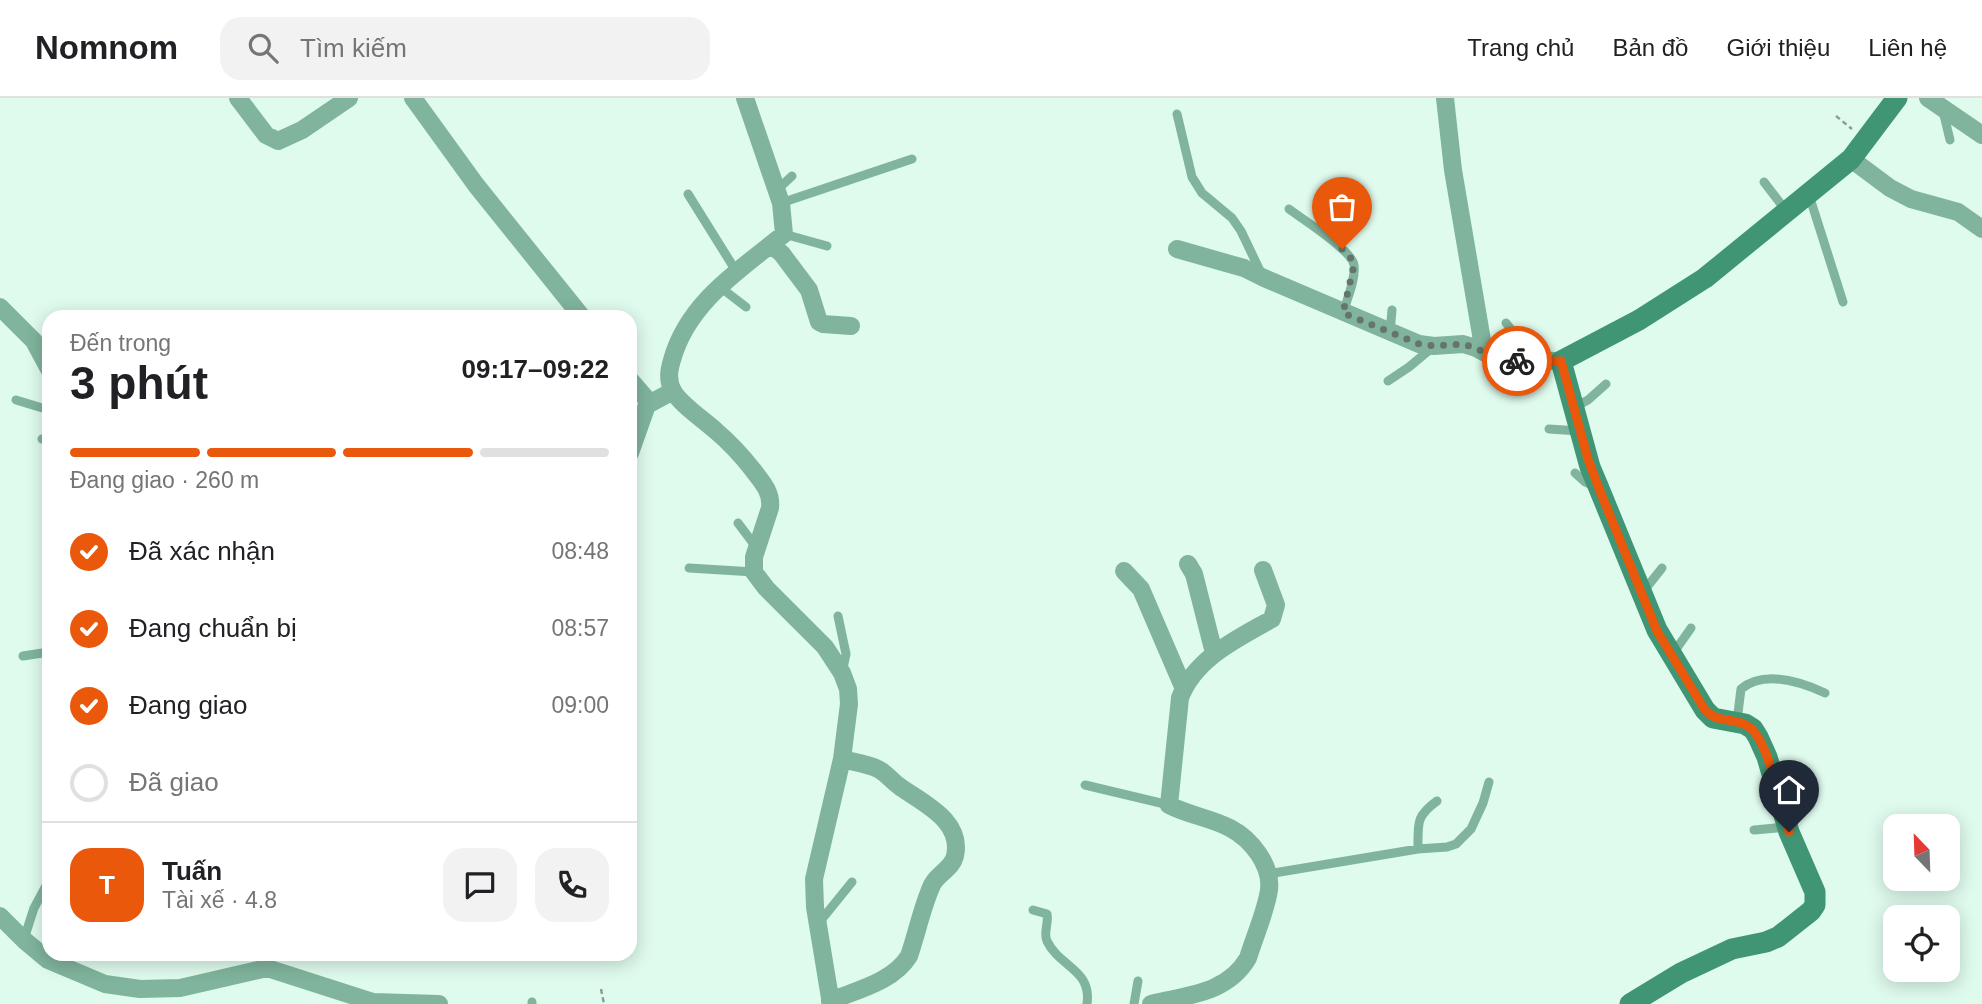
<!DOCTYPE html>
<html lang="vi">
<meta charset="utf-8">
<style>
:root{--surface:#fff;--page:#f2f2f2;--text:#202124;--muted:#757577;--line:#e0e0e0;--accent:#ea580c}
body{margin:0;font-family:Arial,sans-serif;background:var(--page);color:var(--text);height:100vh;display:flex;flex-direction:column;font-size:26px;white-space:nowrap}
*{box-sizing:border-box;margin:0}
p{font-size:23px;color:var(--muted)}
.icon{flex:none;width:38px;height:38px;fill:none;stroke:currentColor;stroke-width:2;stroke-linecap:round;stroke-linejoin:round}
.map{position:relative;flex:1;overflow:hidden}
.details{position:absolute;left:42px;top:212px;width:595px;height:651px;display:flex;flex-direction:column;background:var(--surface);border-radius:21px;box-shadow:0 4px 18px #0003}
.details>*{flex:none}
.needle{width:46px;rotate:337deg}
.tools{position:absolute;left:1883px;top:716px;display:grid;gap:14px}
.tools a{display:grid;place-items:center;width:77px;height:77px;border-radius:14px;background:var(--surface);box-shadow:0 4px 18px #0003;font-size:35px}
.pin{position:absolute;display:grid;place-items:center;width:60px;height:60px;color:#fff;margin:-72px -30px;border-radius:50% 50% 50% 0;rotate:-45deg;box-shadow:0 0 7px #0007}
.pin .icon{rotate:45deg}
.courier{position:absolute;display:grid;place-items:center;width:70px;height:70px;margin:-35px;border:5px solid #ea580c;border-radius:50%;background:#fff;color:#222;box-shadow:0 2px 9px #0007}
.headline em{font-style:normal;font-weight:700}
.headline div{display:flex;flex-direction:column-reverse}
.headline{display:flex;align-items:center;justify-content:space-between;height:119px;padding:0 28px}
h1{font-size:46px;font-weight:700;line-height:52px}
.bar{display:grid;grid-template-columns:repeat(4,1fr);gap:10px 7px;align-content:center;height:84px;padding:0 28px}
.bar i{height:9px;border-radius:5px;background:var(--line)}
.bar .current{background:var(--accent)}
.bar p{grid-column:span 4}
.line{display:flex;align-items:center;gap:18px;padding:0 28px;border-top:2px solid var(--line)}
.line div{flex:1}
.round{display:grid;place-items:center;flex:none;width:74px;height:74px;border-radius:21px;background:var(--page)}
ol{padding:0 28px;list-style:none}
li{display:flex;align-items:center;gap:21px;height:77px}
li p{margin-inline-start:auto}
li .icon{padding:7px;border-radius:50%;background:var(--accent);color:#fff;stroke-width:4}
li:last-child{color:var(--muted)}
li i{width:38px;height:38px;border:4px solid var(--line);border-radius:50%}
header{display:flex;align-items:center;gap:42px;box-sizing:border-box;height:98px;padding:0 35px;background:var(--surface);border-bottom:2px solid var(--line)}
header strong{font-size:33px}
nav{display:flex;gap:38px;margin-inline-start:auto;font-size:24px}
.search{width:490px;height:63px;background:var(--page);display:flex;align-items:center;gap:18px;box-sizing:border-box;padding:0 24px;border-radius:21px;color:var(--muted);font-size:26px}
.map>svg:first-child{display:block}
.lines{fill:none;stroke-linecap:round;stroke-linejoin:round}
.path{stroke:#8b9f96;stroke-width:2.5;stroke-dasharray:5 3.5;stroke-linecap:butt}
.lane{stroke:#80b49d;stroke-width:9}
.street{stroke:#80b49d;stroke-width:18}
.secondary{stroke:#3f9574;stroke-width:21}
.done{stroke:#65756d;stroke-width:7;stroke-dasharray:0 12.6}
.route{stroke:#ea580c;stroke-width:9}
</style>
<header>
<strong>Nomnom</strong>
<div class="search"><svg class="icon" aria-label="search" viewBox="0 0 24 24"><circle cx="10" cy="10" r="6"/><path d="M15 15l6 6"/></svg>Tìm kiếm</div>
<nav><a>Trang chủ</a><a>Bản đồ</a><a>Giới thiệu</a><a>Liên hệ</a></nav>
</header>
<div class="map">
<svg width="1982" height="906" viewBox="0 0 1982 906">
<rect width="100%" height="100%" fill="#dffbee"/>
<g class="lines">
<path class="path" d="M 1836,18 L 1852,31
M 601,891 L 604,906"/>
<path class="lane" d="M 1943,13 L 1950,42
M 1177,16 L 1192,79 L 1202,95 L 1232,120 L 1241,133 L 1262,177
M 1764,84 L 1787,114
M 777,92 L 792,78
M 688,96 L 736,173
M 1809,97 L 1843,204
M 781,105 L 912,61
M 1289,111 C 1302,121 1352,152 1354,167 C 1356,181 1347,201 1343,215
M 784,136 L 827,148
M 720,189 L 746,209
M 1506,225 L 1523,246 L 1525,263
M 1390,234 L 1392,212
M 1388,283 L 1409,269 L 1433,249
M 16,302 L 49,312
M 1575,309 L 1588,302 L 1606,286
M 1549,331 L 1579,333
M 42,341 L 49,339
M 1575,375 L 1585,384 L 1594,388
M 738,425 L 756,449
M 689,470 L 754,474
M 1643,494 L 1662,470
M 838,518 L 846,556 L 842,575
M 1672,557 L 1691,530
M 23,558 L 49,554
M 1737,623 L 1741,591 C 1764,572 1801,584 1825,595
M 1085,687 L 1169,707
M 1779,695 L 1808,690
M 1754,732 L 1787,729
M 1418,751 C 1418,725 1416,718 1437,703
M 1268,776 L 1418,751 L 1447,749 L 1456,746 L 1471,731 L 1483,705 L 1489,684
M 1033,812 L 1047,816 C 1049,825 1043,835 1047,843 C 1059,869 1092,871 1087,906
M 818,826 L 852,784
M 24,841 L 34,810 L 49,782
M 532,906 L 532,904
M 1134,906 L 1138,883"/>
<path class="street" d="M 238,0 L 266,37 L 278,43 L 302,32 L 349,0
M 413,0 L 476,87 L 582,219
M 745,0 L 781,105 L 784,136 C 740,172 688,204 672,262 C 669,272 667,282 673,293 C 680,306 704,322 716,333 C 729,344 742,358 753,372 C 762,384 772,394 770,410 L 754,459 L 754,474 L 766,490 L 825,549 L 842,575 L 848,591 L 849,606 L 842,661 L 814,781 L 815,809 L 831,906
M 1445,0 L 1453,72 L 1484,254
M 1928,0 L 1982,37
M 1851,61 L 1890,90 L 1911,101 L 1958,114 L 1982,131
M 772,147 L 782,156 L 809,192 L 819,224 L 823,226 L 851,228
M 1177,151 L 1244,170 L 1264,180 L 1419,246 L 1434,248 L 1463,246 L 1476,250 L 1499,262 L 1561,263
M 0,209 L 34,243 L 49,271
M 630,282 L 650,305
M 630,355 L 647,307 L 673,293
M 1188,466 L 1194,476 L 1214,555
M 1124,473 L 1141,491 L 1184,591
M 0,818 L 24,842 L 48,862 L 105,886 L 140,891 L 180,890 L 267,870 L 373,904 L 439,906
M 830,903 C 857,892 893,884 909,858 C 917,835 922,809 932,787 C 938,775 952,771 955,758 C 963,722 922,705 899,688 C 892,683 886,675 878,671 C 868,666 853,664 842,661
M 1151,906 C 1187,897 1227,896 1248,860 C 1254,840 1266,813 1269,792 C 1272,767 1251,741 1230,730 C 1211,720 1188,717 1169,707 L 1180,600 C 1195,560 1237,541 1272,521 L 1276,507 L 1263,472"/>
<path class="secondary" d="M 1630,906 L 1681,875 L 1732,851 L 1766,844 L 1778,839 L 1811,813 L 1815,807 L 1815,794 L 1789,734 L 1767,659 L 1758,639 L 1753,631 L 1745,626 L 1713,620 L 1705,612 L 1657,532 L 1598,388 L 1590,369 L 1561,263 L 1639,222 L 1705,180 L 1851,61 L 1897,0"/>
</g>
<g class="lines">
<path class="done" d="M 1342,151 L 1349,157 L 1354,167 L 1343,215 L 1419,246 L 1434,248 L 1463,246 L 1476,250 L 1499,262 L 1517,263"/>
<path class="route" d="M 1517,263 L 1561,263 L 1588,361 L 1598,388 L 1657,533 L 1705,612 C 1720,627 1733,618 1749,629 C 1768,641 1782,711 1789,734"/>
</g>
</svg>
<div class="tools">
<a><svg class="needle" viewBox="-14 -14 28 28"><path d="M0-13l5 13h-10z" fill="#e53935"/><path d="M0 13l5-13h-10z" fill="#757577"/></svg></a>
<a><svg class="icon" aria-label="locate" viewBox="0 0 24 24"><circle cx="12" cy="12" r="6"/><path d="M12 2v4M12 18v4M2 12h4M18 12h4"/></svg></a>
</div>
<div class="pin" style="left:1342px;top:151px;background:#ea580c"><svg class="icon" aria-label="bag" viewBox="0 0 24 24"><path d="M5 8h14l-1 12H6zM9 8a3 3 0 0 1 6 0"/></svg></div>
<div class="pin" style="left:1789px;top:734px;background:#1f2937"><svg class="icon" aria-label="home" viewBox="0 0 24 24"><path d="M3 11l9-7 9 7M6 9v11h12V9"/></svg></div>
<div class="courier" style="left:1517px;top:263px"><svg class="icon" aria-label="bike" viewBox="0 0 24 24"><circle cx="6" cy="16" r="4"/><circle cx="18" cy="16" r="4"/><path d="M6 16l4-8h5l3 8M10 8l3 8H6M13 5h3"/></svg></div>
<section class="details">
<div class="headline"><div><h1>3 phút</h1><p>Đến trong</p></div><em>09:17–09:22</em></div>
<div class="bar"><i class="current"></i><i class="current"></i><i class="current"></i><i></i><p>Đang giao · 260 m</p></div>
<ol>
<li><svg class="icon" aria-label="check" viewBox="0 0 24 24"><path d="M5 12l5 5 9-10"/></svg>Đã xác nhận<p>08:48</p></li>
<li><svg class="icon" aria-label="check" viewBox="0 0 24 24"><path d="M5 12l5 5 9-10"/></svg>Đang chuẩn bị<p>08:57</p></li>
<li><svg class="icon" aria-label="check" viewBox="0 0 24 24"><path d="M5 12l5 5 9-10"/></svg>Đang giao<p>09:00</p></li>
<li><i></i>Đã giao</li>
</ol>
<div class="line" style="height:126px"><b class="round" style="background:var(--accent);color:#fff">T</b><div><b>Tuấn</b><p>Tài xế · 4.8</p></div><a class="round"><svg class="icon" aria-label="chat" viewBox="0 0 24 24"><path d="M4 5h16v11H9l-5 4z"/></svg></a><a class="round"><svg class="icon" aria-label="phone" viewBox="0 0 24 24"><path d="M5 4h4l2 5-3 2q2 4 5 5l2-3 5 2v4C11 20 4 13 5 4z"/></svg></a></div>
</section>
</div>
